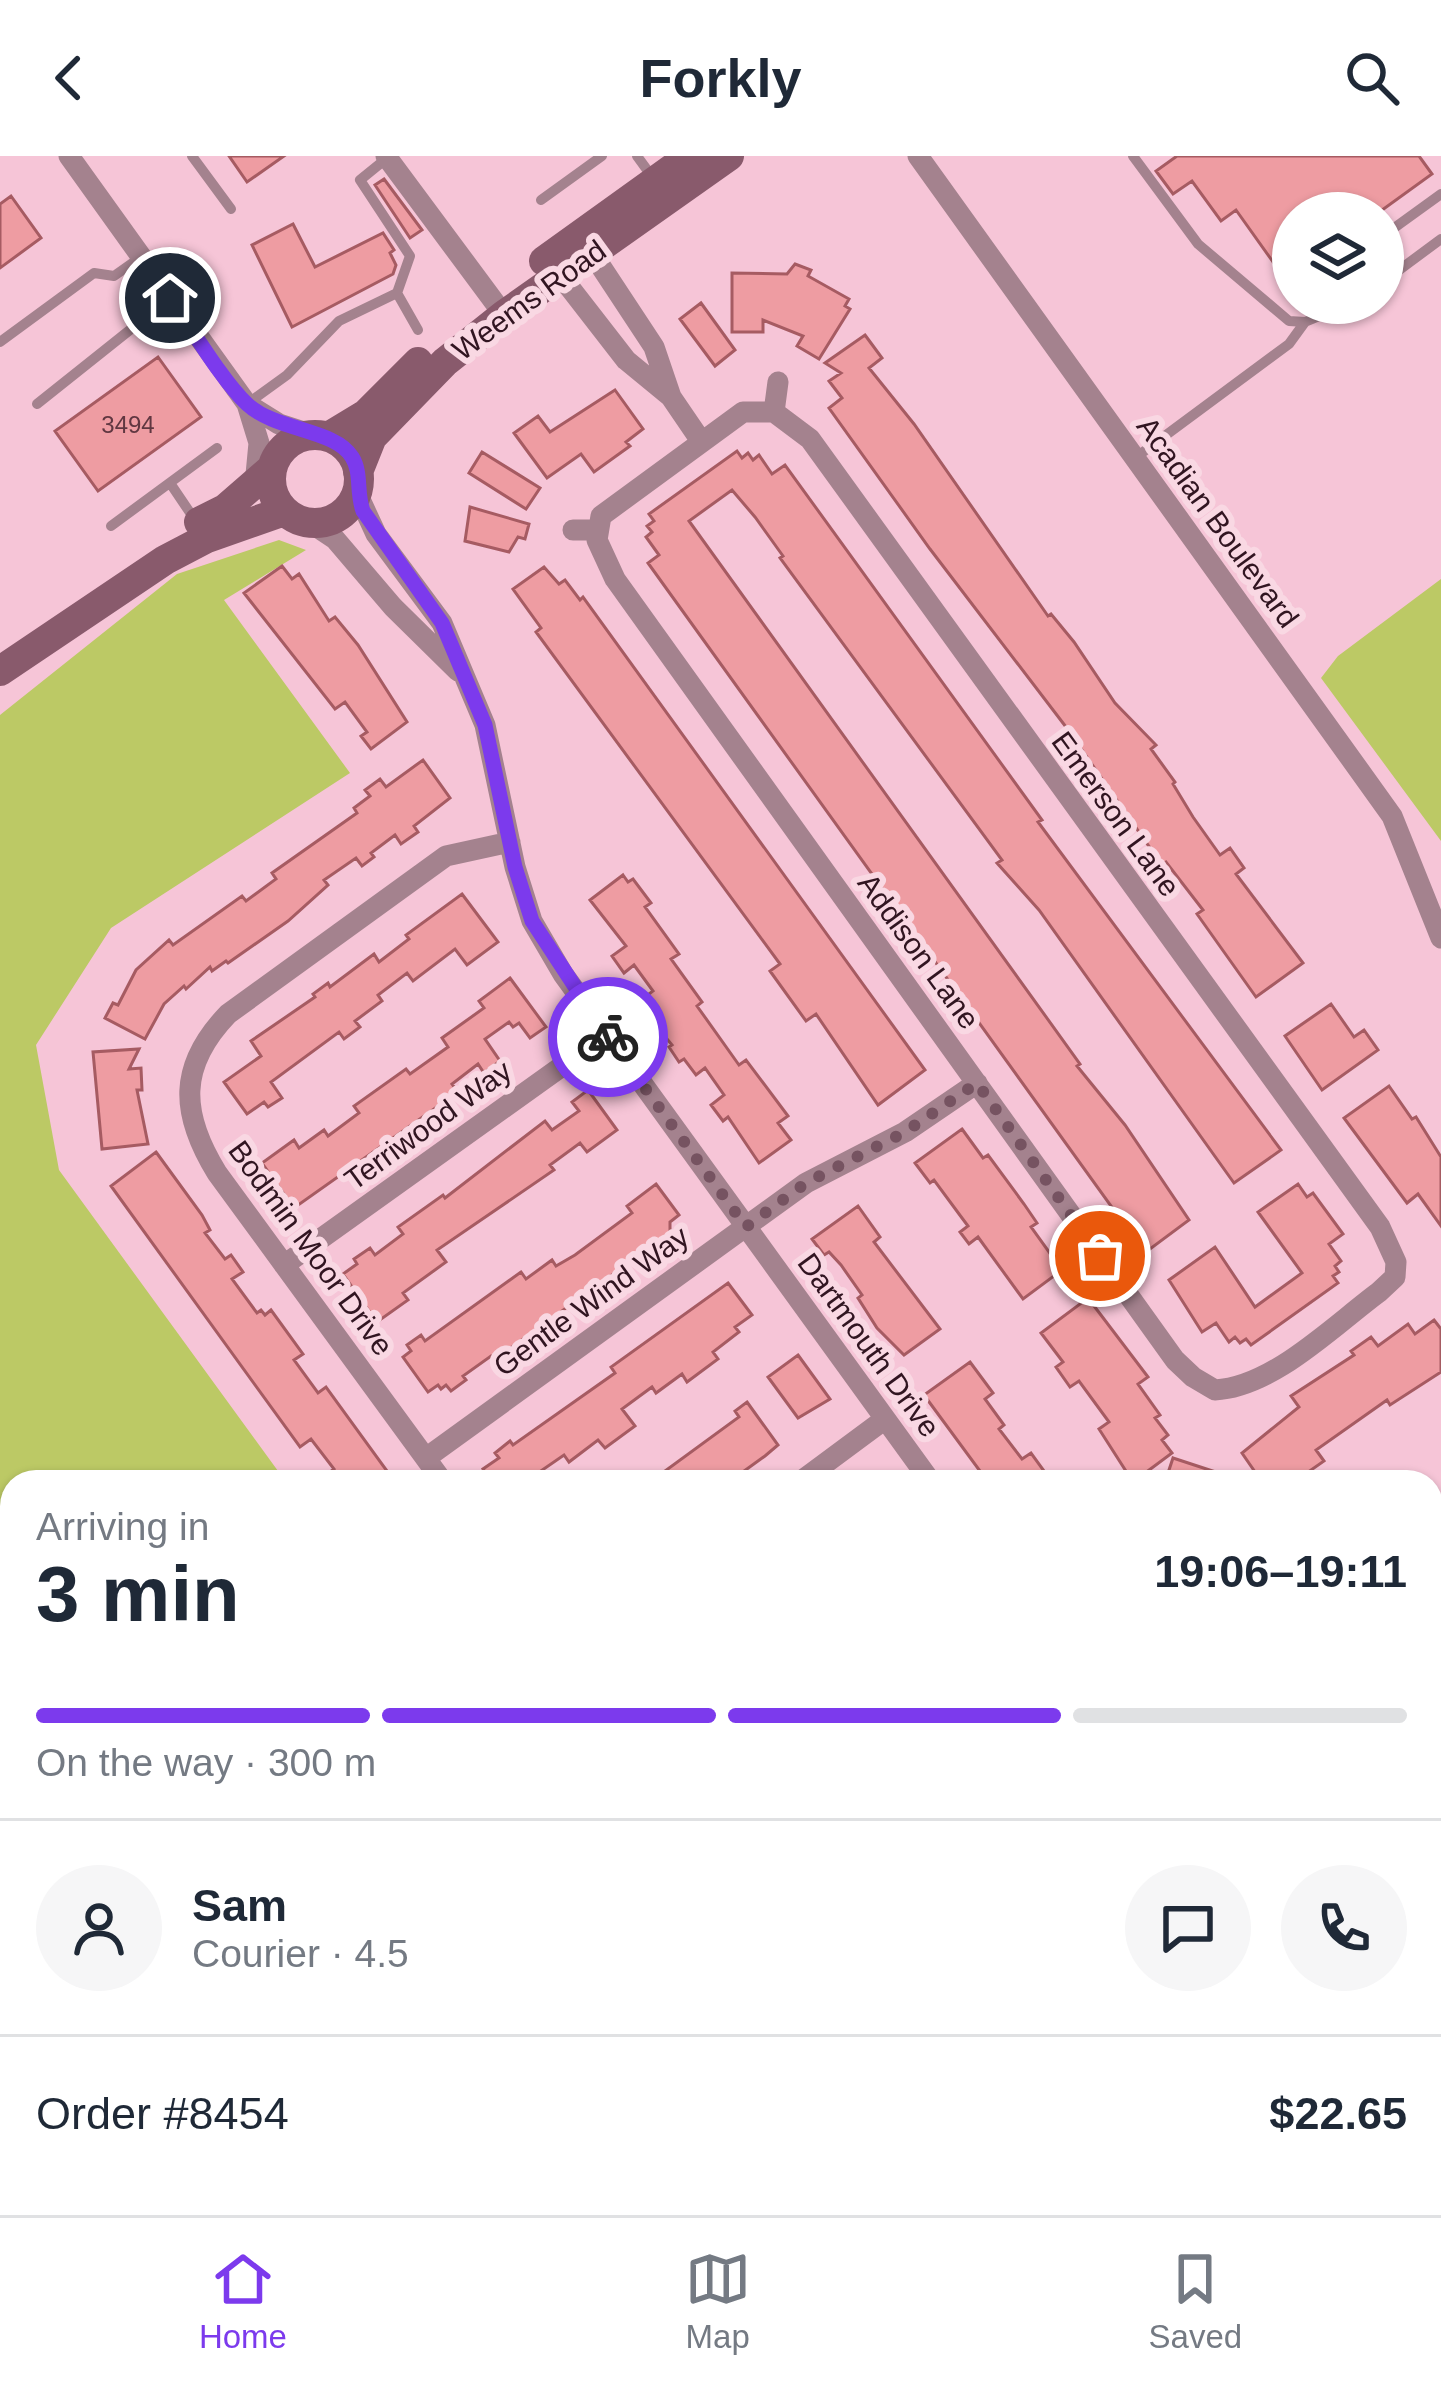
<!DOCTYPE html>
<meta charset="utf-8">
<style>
:root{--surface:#fff;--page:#f6f6f7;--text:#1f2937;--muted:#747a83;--line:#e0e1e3;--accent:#7c3aed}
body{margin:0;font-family:Helvetica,sans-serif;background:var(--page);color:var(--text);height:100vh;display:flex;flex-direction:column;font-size:45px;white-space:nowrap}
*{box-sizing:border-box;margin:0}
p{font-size:39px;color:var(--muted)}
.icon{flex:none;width:66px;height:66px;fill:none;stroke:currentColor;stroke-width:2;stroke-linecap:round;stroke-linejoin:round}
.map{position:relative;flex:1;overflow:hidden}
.drawer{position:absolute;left:0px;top:1314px;width:1443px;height:747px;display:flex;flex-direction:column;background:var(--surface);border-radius:36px 36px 0 0;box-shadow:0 3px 9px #0004}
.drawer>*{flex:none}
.tools{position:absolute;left:1272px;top:36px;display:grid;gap:24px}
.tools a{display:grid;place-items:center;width:132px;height:132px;border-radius:50%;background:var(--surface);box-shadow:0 3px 9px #0004;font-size:60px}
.pin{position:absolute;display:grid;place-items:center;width:102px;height:102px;color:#fff;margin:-51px;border:6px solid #fff;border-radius:50%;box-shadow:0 3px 12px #0007}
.courier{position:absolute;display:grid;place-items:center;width:120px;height:120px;margin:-60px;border:9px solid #7c3aed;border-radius:50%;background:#fff;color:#222;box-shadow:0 3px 15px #0007}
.head em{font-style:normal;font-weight:800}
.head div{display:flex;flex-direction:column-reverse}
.head{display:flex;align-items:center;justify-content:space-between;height:204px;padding:0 36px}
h1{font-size:78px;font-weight:800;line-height:90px}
.bar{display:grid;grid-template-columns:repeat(4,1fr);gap:18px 12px;align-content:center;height:144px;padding:0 36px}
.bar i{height:15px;border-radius:9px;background:var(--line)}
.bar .current{background:var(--accent)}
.bar p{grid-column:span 4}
.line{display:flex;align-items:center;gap:30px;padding:0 36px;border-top:3px solid var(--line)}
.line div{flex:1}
.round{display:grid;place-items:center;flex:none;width:126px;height:126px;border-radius:63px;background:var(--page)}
header{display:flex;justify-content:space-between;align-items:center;height:156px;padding:0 36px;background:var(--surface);font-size:54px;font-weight:800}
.tab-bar{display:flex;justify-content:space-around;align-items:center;height:168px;border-top:3px solid var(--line);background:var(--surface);font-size:33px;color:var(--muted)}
.tab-bar a{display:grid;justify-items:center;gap:6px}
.tab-bar .current{color:var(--accent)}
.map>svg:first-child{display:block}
.green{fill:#bcc965}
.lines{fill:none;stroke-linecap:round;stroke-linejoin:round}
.stream{stroke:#795aaa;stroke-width:6}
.building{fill:#ee9ca2;stroke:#a65b62;stroke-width:3}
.lane{stroke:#a4828e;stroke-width:10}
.street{stroke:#a4828e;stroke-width:21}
.secondary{stroke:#895a6c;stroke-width:30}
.done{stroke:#765361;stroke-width:12;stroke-dasharray:0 21.6}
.route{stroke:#7c3aed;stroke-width:15}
.labels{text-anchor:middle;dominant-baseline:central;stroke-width:12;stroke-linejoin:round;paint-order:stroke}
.number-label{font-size:24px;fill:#603741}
.street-label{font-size:30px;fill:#311521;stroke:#f9d8e3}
</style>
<header><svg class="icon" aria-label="back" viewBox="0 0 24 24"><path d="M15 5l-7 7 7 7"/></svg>Forkly<svg class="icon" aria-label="search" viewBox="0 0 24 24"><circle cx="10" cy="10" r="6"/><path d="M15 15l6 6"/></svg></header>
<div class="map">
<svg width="1441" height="2059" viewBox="0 0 1441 2059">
<rect width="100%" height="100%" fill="#f6c5d7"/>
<path class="green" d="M 279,384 L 306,394 L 224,444 L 350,617 L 111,772 L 36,889 L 59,1014 L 286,1326 L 12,1326 L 12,2049 L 540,2049 L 551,2059 L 0,2059 L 0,559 L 177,418 Z
M 1441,423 L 1441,685 L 1321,522 L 1338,500 Z"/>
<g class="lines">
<path class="stream" d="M 0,1717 L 12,1734
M 126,2049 L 128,2059"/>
</g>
<path class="building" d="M 229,0 L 284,0 L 247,26 Z
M 1177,0 L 1419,0 L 1432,18 L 1378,57 L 1293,57 L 1293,134 L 1236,54 L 1221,65 L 1192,25 L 1173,38 L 1156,15 Z
M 384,23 L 422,74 L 410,82 L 375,29 Z
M 11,40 L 41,82 L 0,112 L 0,48 Z
M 293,68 L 315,111 L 383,77 L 394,94 L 390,97 L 396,109 L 393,118 L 292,171 L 252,89 Z
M 795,108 L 811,114 L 808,120 L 849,143 L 845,150 L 850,153 L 819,203 L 797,190 L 803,180 L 763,164 L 763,176 L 732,176 L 732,117 L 787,118 Z
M 701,147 L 735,194 L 715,210 L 680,163 Z
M 865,179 L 882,202 L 869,212 L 914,268 L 1048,460 L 1051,458 L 1074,486 L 1115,547 L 1156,589 L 1151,593 L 1175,626 L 1173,628 L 1193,661 L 1220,699 L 1230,692 L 1244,712 L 1236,718 L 1303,807 L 1256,841 L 1197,758 L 1203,754 L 1166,706 L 1162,709 L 1066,571 L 930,393 L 829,252 L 842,242 L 829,225 L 841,217 L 825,207 Z
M 158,201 L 201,261 L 98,335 L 55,275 Z
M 615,234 L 643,273 L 626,286 L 630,290 L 594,316 L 581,298 L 547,322 L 514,277 L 538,260 L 550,276 Z
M 737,295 L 742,302 L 748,297 L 753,304 L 759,299 L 772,318 L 785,309 L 1042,664 L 1038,666 L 1281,994 L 1234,1027 L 1039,754 L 997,707 L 1002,704 L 780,402 L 783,400 L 755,361 L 732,334 L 689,365 L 1080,908 L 1077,910 L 1125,969 L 1189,1064 L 1150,1093 L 1139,1079 L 1134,1082 L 648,407 L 659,399 L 646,381 L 652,376 L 647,370 L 654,365 L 649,358 Z
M 482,296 L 540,332 L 526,353 L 469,317 Z
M 470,351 L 529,368 L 525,383 L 518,381 L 509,396 L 465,385 Z
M 282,410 L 292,423 L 299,418 L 329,465 L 335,461 L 358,489 L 407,566 L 371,593 L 361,580 L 367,576 L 345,546 L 335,553 L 244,437 Z
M 544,411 L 559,428 L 565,424 L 580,444 L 583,441 L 925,914 L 878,949 L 816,858 L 806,865 L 770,815 L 780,808 L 536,476 L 541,472 L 513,433 Z
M 423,604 L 450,642 L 414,670 L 418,676 L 401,688 L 395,679 L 371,697 L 374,701 L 362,710 L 356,702 L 324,724 L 328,729 L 288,765 L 228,807 L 226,805 L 212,815 L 210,811 L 186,833 L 184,830 L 164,848 L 145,883 L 105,862 L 113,847 L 118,849 L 136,814 L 169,784 L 173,789 L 242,740 L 246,745 L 276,723 L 272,717 L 357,657 L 354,652 L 370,640 L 365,634 L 380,623 L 386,631 Z
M 623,719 L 628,726 L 633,723 L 651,747 L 645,751 L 679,798 L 671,803 L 702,846 L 697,850 L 739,909 L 746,904 L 788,960 L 778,967 L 791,984 L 759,1007 L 728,961 L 723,965 L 711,949 L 724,939 L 705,912 L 696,919 L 684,903 L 679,906 L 669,891 L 672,889 L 637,847 L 653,835 L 634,809 L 624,817 L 612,800 L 626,790 L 590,744 Z
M 462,738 L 498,786 L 467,809 L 455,793 L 413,825 L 407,817 L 378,839 L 382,845 L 355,865 L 360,871 L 344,883 L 339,876 L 271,926 L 282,942 L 268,951 L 264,946 L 247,958 L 224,926 L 261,900 L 251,885 L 315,841 L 313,838 L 328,827 L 330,831 L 374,798 L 379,806 L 409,783 L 406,779 Z
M 510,822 L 546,871 L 530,882 L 519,867 L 513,871 L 509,866 L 485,883 L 500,905 L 484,917 L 478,908 L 452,928 L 458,936 L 294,1052 L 262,1007 L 294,984 L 299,992 L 324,974 L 328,980 L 359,957 L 354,950 L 406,913 L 410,918 L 448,891 L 442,882 L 484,852 L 479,845 Z
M 1331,848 L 1354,881 L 1364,874 L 1378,894 L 1322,934 L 1285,880 Z
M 139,893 L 129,913 L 141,912 L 142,934 L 137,934 L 148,988 L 102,993 L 93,896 Z
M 1389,930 L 1412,963 L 1416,961 L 1441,1001 L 1441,1070 L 1418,1038 L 1407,1047 L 1344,962 Z
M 588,934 L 617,974 L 587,996 L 580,987 L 550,1009 L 554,1014 L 437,1094 L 446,1106 L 403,1137 L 408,1144 L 377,1166 L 343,1118 L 357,1108 L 354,1103 L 370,1092 L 375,1099 L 403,1078 L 398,1071 L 443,1039 L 445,1042 L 545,965 L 552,974 L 579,955 L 572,946 Z
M 962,973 L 983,1002 L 988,999 L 1024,1048 L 1037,1067 L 1031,1071 L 1062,1114 L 1023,1143 L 978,1081 L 969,1088 L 960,1076 L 968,1070 L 962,1062 L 934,1024 L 930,1027 L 915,1007 Z
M 156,996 L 202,1059 L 210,1074 L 205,1077 L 225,1103 L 231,1099 L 243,1116 L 232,1123 L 257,1157 L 261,1154 L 265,1159 L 271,1154 L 303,1198 L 294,1204 L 318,1237 L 326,1231 L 395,1326 L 317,1326 L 334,1313 L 311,1283 L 300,1291 L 111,1030 Z
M 656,1028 L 679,1059 L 670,1066 L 670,1077 L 494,1204 L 491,1200 L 463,1220 L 466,1224 L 451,1235 L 446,1229 L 441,1233 L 438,1229 L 428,1236 L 403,1201 L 411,1195 L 407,1189 L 421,1179 L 425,1185 L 521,1116 L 526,1123 L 552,1104 L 556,1110 L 575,1099 L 632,1057 L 627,1050 Z
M 1298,1028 L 1307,1041 L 1313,1037 L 1343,1078 L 1329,1088 L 1341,1105 L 1335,1110 L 1339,1116 L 1333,1120 L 1338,1127 L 1251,1189 L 1246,1183 L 1240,1187 L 1235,1181 L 1229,1186 L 1216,1167 L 1202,1176 L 1169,1124 L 1215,1091 L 1255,1151 L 1302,1117 L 1258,1056 Z
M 858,1050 L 880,1081 L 874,1086 L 940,1173 L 904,1199 L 877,1172 L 858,1142 L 862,1139 L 841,1109 L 829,1096 L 824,1099 L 812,1083 Z
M 728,1127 L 752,1159 L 735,1171 L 739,1176 L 713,1196 L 718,1203 L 687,1226 L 682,1218 L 656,1237 L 652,1231 L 622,1253 L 635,1270 L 605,1292 L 598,1284 L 569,1306 L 564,1299 L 535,1319 L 541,1326 L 492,1326 L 483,1313 L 499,1302 L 495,1297 L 510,1285 L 513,1289 L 615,1217 L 611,1211 Z
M 1088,1142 L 1148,1221 L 1138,1228 L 1160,1259 L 1155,1262 L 1168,1279 L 1162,1284 L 1172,1297 L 1133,1326 L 1099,1273 L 1109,1266 L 1079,1225 L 1070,1231 L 1056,1211 L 1063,1206 L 1041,1177 Z
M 1434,1164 L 1441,1173 L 1441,1216 L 1390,1249 L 1387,1244 L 1316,1294 L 1324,1305 L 1294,1326 L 1262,1326 L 1242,1297 L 1299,1251 L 1291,1240 L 1354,1199 L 1351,1195 L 1371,1181 L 1378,1190 L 1408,1168 L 1415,1178 Z
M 798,1199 L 830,1243 L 798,1262 L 768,1221 Z
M 970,1206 L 993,1237 L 985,1243 L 1004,1269 L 999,1273 L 1022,1303 L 1031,1297 L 1052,1326 L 988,1326 L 924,1239 Z
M 747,1246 L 778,1289 L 765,1300 L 729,1326 L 650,1326 L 739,1261 L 735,1255 Z
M 1173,1302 L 1237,1323 L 1236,1326 L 1165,1326 Z"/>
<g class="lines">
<path class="lane" d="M 192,0 L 231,53
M 637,0 L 653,22
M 1133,0 L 1198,88 L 1289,165 L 1305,166 L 1351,147
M 541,44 L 602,0
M 1383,80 L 1441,38
M 1383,126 L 1441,83
M 397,137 L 418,174
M 0,186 L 94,117 L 114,120 L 141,101
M 37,248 L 170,142
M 247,248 L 287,219 L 339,165 L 397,137 L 410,100 L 360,24 L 387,2
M 1135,302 L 1289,188 L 1305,166
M 170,327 L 195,364
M 111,370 L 217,292"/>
<path class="street" d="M 69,0 L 247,248 L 259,287 L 255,329
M 386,0 L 504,159
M 918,0 L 1392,660 L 1441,782
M 592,97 L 654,191 L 671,241
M 560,119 L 626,204 L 671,241 L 701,285
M 247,248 L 279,268 L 313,279
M 774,256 L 778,226
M 357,337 L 376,378 L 442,467 L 485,569 L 515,711 L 532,765 L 563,818 L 931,1326
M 311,367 L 335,383 L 393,451 L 458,515
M 573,374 L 598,374
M 284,1109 L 607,878
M 1215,1234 L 1193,1221 L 1175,1204 L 615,423 L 597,384 L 601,360 L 743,256 L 774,256 L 810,283 L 1380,1071 L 1396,1106
M 1215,1234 C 1273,1231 1333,1170 1379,1136 L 1395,1121 L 1396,1106
M 426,1302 L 806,1027 L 905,976 L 977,927
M 443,1326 L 217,1017 C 180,957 178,910 228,858 L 446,700 L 510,686
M 800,1326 L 885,1263
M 1431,1430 L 1441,1425
M 1431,1582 L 1441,1596
M 1431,1840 L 1441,1830
M 973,2049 L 980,2059
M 1186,2059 L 1199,2049"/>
<path class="secondary" d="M 544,105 L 690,0
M271 323a44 44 0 1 1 88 0a44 44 0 1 1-88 0Z
M 328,281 L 366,258 L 418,206
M 358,316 L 372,281 L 445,206 L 504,159 L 729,0
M 199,366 L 225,353 L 271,313
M 0,515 L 165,404 L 207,382 L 284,355"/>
</g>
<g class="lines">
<path class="done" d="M 608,881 L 746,1071 L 806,1027 L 905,976 L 977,927 L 1100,1100"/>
<path class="route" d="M 170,142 C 190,170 223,226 247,248 C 276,275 335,273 352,301 C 362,317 356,336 363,355 L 442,467 L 485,569 L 515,711 L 532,765 L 608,881"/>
</g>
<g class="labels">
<g class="number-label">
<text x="128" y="268">3494</text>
</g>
<g class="street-label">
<text transform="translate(529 144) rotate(-36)">Weems Road</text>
<text transform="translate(1218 366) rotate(54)">Acadian Boulevard</text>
<text transform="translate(1116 658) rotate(54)">Emerson Lane</text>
<text transform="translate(919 795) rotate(54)">Addison Lane</text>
<text transform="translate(428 969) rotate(-36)">Terriwood Way</text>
<text transform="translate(311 1092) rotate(54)">Bodmin Moor Drive</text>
<text transform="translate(591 1145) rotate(-36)">Gentle Wind Way</text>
<text transform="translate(869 1189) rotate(54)">Dartmouth Drive</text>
</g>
</g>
</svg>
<div class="tools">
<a><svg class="icon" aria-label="layers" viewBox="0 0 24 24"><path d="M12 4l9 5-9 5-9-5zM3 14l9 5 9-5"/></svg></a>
</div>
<div class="pin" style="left:1100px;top:1100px;background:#ea580c"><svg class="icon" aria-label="bag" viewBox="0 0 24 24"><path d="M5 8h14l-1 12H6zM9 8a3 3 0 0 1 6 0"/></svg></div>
<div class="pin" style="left:170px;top:142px;background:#1f2937"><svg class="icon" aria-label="home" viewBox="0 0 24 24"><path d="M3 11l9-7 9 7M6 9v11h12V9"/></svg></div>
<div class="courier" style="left:608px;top:881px"><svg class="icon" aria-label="bike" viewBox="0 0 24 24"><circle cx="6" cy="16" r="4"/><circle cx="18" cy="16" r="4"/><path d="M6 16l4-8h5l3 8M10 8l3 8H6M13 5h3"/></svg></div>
<section class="drawer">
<div class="head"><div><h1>3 min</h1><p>Arriving in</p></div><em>19:06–19:11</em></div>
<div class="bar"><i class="current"></i><i class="current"></i><i class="current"></i><i></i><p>On the way · 300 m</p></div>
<div class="line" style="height:216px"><a class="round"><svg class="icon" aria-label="person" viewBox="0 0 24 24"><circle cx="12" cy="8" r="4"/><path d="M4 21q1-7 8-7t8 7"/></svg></a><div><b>Sam</b><p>Courier · 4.5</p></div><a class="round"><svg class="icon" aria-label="chat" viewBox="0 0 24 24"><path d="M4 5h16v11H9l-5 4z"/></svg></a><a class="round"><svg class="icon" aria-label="phone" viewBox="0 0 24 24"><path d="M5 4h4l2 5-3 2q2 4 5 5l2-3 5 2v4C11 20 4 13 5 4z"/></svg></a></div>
<div class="line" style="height:156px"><div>Order #8454</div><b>$22.65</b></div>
</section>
</div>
<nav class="tab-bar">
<a class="current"><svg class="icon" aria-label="home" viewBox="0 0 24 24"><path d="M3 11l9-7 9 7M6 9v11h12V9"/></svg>Home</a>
<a><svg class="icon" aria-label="map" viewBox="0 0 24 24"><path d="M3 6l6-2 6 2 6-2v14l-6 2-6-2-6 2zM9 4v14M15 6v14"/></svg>Map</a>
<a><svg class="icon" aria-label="saved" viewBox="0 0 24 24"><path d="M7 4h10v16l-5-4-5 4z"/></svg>Saved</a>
</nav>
